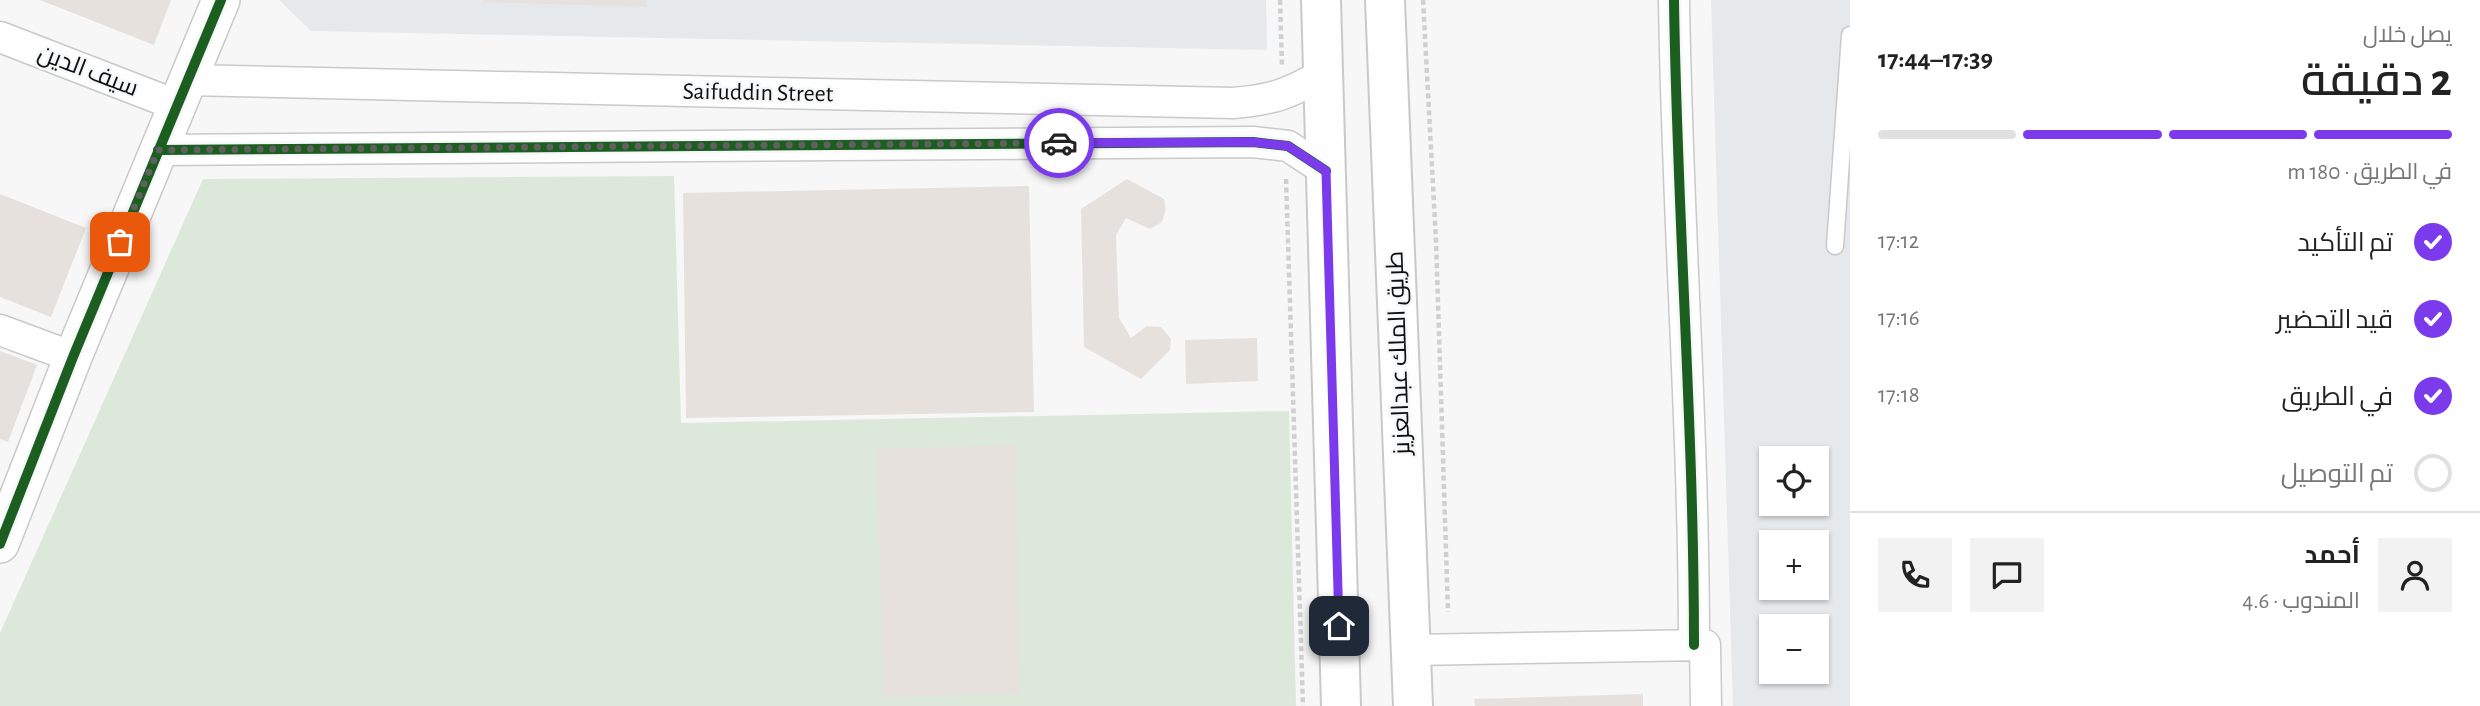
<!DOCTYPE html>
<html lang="ar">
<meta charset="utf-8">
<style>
:root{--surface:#fff;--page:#f2f2f2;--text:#222;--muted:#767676;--line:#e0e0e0;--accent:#7c3aed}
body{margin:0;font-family:"Alegreya Sans",Cairo,sans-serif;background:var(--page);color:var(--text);direction:rtl;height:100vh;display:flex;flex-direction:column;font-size:26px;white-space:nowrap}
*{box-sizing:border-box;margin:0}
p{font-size:23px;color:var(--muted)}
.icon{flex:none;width:38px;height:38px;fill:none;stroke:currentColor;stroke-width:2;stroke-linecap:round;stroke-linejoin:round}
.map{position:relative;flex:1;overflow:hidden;direction:ltr}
.side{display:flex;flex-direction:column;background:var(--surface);width:630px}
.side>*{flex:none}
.tools{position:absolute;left:1759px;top:446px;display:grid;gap:14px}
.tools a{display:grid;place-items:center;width:70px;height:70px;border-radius:0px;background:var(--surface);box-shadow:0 2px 5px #0004;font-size:35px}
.pin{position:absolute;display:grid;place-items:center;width:60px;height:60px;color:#fff;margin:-30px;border-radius:14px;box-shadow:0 4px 10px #0006}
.courier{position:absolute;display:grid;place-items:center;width:70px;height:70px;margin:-35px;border:5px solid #7c3aed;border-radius:50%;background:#fff;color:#222;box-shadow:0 2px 9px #0007}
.summary em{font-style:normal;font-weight:600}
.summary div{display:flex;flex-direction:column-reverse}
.summary{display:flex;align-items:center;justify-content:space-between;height:119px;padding:0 28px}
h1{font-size:46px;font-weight:600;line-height:52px}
.bar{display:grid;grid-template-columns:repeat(4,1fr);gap:10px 7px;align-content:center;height:84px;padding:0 28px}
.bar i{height:9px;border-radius:5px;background:var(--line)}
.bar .selected{background:var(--accent)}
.bar p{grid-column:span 4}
.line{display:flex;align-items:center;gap:18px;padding:0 28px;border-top:2px solid var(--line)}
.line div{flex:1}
.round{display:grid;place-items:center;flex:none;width:74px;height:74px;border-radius:0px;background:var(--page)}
ol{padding:0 28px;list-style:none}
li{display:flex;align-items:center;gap:21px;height:77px}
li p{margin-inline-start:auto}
li .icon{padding:7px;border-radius:50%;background:var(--accent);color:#fff;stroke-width:4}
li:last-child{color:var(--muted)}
li i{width:38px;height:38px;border:4px solid var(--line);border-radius:50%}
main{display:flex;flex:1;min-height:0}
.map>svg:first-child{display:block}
.built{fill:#e5e9ec;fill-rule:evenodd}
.green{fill:#dce9da}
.building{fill:#e6e1dc}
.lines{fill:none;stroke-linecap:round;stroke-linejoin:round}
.service-casing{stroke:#c9c9c9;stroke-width:19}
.minor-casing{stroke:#c9c9c9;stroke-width:33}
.tertiary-casing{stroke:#c9c9c9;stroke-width:40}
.secondary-casing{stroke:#c9c9c9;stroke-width:42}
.path{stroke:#d0d0d0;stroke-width:4.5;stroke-dasharray:5 3.5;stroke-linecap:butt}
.service{stroke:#fefefe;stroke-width:16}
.minor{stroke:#fefefe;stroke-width:30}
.tertiary{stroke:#fefefe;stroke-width:37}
.secondary{stroke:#fefefe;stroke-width:38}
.cycleway-casing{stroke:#f6f7f8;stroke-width:15}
.cycleway{stroke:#1b5e20;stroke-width:10}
.done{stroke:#606060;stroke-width:7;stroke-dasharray:0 12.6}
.route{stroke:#7c3aed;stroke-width:9}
.labels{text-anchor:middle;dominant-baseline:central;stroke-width:5;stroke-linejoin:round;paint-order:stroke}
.street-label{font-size:24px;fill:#0f0f0f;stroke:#f6f7f8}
</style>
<main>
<section class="side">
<div class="summary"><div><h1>2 دقيقة</h1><p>يصل خلال</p></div><em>17:39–17:44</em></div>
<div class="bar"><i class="selected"></i><i class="selected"></i><i class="selected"></i><i></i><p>في الطريق · 180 m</p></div>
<ol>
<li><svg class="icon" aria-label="check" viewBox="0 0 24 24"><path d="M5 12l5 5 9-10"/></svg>تم التأكيد<p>17:12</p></li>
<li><svg class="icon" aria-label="check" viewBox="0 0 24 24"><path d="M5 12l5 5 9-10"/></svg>قيد التحضير<p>17:16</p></li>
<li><svg class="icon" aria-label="check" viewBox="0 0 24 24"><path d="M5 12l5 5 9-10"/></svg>في الطريق<p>17:18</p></li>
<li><i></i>تم التوصيل</li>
</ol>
<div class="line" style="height:126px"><a class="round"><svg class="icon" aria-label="person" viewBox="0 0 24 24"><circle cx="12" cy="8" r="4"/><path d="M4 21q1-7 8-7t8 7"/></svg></a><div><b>أحمد</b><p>المندوب · 4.6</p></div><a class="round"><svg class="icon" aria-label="chat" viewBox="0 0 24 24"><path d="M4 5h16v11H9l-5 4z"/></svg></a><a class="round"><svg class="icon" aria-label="phone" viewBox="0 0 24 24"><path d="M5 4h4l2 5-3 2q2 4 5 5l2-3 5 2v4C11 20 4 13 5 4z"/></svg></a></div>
</section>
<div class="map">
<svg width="1850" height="706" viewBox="0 0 1850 706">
<rect width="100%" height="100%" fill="#f7f7f7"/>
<path class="built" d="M 279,0 L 1266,0 L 1267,50 L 311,31 Z
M 1711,0 L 1850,0 L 1850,706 L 1733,706 ZM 1771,458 L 1816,458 L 1816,504 L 1771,504 ZM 1771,542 L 1816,542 L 1816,588 L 1771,588 ZM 1771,626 L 1816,626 L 1816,672 L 1771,672 Z"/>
<path class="green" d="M 674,176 L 681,423 L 1289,411 L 1296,706 L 0,706 L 0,633 L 203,179 Z"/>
<path class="building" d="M 40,0 L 171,0 L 154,45 Z
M 483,0 L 646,0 L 646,7 L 483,2 Z
M 1127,179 L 1164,199 L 1166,209 L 1162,222 L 1150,229 L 1126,218 L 1116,235 L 1119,318 L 1131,338 L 1147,326 L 1161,327 L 1171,339 L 1170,350 L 1141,379 L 1084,347 L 1081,209 Z
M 1029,186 L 1034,412 L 686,418 L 683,193 Z
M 0,194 L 86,228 L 51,317 L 0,297 Z
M 1257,338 L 1258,381 L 1186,384 L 1185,340 Z
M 0,351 L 37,365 L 8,442 L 0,439 Z
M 1016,445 L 1020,694 L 883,697 L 877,449 Z
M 1643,694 L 1643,706 L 1475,706 L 1474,699 Z"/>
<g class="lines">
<g class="service-casing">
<path id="service" d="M 1835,246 L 1850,35"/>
</g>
<g class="minor-casing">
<path id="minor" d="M 1674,0 C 1677,215 1694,430 1694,645
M 0,37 L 176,105
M 185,80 L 1233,103 C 1272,100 1289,94 1323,74
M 158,150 L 1253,142 L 1288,146 L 1326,171
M 0,330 L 73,357
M 1411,650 L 1705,645 L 1706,706"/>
</g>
<g class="tertiary-casing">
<path id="tertiary" d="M 0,544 L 73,357 L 221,0"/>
</g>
<g class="secondary-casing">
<path id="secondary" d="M 1321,0 L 1341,706
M 1385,0 L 1413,706"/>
</g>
<path class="path" d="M 1280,0 L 1282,65
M 1423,0 L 1436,241 L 1448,612
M 1286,179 L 1303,706"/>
<use href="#service" class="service"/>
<use href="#minor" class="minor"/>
<use href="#tertiary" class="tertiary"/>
<use href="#secondary" class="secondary"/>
<g class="cycleway-casing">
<path id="cycleway" d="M 1674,0 C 1677,215 1694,430 1694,645
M 158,150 L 1253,142 L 1288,146 L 1326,171
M 0,544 L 73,357 L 221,0"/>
</g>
<use href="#cycleway" class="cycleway"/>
</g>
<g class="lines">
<path class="done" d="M 120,242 L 158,150 L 1059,143"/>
<path class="route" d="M 1059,143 L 1253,142 L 1288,146 L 1326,171 L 1339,626"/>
</g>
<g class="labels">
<g class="street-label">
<text transform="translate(88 71) rotate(21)">سيف الدين</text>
<text transform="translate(758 93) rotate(1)">Saifuddin Street</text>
<text transform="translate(1399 353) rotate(-92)">طريق الملك عبدالعزيز</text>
</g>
</g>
</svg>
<div class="tools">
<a><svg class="icon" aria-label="locate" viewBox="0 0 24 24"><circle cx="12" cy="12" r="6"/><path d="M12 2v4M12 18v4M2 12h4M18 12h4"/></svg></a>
<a>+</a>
<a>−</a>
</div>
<div class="pin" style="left:120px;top:242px;background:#ea580c"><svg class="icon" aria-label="bag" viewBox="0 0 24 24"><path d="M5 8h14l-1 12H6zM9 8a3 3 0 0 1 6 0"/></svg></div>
<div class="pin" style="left:1339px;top:626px;background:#1f2937"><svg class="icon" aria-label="home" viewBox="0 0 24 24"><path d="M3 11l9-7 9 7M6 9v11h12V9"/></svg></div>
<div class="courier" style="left:1059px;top:143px"><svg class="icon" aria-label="car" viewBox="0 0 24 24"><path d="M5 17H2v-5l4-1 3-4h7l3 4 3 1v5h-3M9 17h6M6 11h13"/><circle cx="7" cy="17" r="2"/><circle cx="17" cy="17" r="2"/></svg></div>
</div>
</main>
